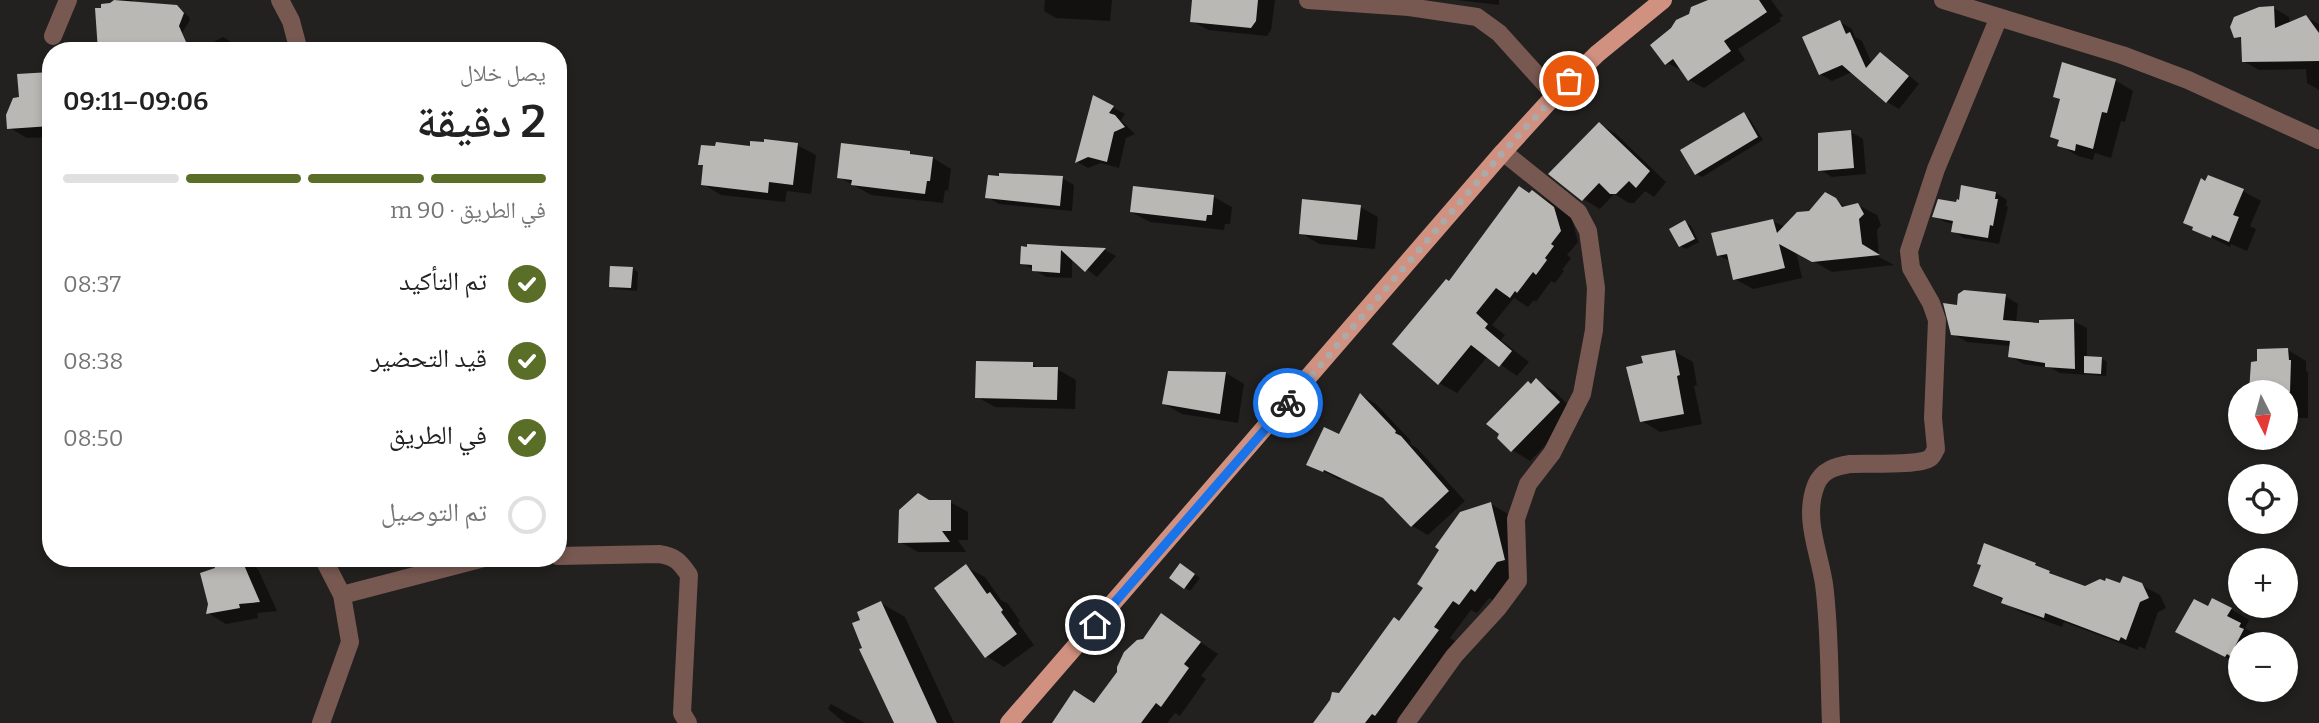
<!DOCTYPE html>
<html lang="ar">
<meta charset="utf-8">
<style>
:root{--surface:#fff;--page:#f2f2f2;--text:#222;--muted:#767676;--line:#e0e0e0;--accent:#5a6e28}
body{margin:0;font-family:Bitter,"Noto Naskh Arabic",serif;background:var(--page);color:var(--text);direction:rtl;height:100vh;display:flex;flex-direction:column;font-size:26px;white-space:nowrap}
*{box-sizing:border-box;margin:0}
p{font-size:23px;color:var(--muted)}
.icon{flex:none;width:38px;height:38px;fill:none;stroke:currentColor;stroke-width:2;stroke-linecap:round;stroke-linejoin:round}
.map{position:relative;flex:1;overflow:hidden;direction:ltr}
.side{position:absolute;left:42px;top:42px;width:525px;height:525px;display:flex;flex-direction:column;background:var(--surface);border-radius:28px;box-shadow:0 4px 10px #0003;direction:rtl}
.side>*{flex:none}
.needle{width:46px;rotate:174deg}
.fabs{position:absolute;left:2228px;top:380px;display:grid;gap:14px}
.fabs a{display:grid;place-items:center;width:70px;height:70px;border-radius:50%;background:var(--surface);box-shadow:0 4px 10px #0003;font-size:35px}
.pin{position:absolute;display:grid;place-items:center;width:60px;height:60px;color:#fff;margin:-30px;border:4px solid #fff;border-radius:50%;box-shadow:0 2px 7px #0007}
.courier{position:absolute;display:grid;place-items:center;width:70px;height:70px;margin:-35px;border:5px solid #1a73e8;border-radius:50%;background:#fff;color:#222;box-shadow:0 2px 9px #0007}
.head em{font-style:normal;font-weight:600}
.head div{display:flex;flex-direction:column-reverse}
.head{display:flex;align-items:center;justify-content:space-between;height:119px;padding:0 21px}
h1{font-size:46px;font-weight:600;line-height:52px}
.bar{display:grid;grid-template-columns:repeat(4,1fr);gap:10px 7px;align-content:center;height:84px;padding:0 21px}
.bar i{height:9px;border-radius:5px;background:var(--line)}
.bar .active{background:var(--accent)}
.bar p{grid-column:span 4}
ol{padding:0 21px;list-style:none}
li{display:flex;align-items:center;gap:21px;height:77px}
li p{margin-inline-start:auto}
li .icon{padding:7px;border-radius:50%;background:var(--accent);color:#fff;stroke-width:4}
li:last-child{color:var(--muted)}
li i{width:38px;height:38px;border:4px solid var(--line);border-radius:50%}
.map>svg:first-child{display:block}
.shadow{fill:#0007}
.building{fill:#b9b8b5}
.lines{fill:none;stroke-linecap:round;stroke-linejoin:round}
.minor{stroke:#785951;stroke-width:18}
.major{stroke:#d19180;stroke-width:18}
.done{stroke:#abaaa9;stroke-width:7;stroke-dasharray:0 12.6}
.route{stroke:#1a73e8;stroke-width:9}
</style>
<div class="map">
<svg width="2319" height="723" viewBox="0 0 2319 723">
<rect width="100%" height="100%" fill="#22211f"/>
<path class="shadow" d="M 117,0 L 131,0 L 141,5 L 177,6 L 190,18 L 189,22 L 180,36 L 110,5 Z
M 1045,0 L 1112,0 L 1110,21 L 1056,18 L 1044,11 Z
M 1194,0 L 1275,0 L 1271,30 L 1267,36 L 1208,30 L 1192,21 Z
M 1457,0 L 1499,0 L 1499,5 Z
M 1713,0 L 1771,0 L 1783,16 L 1779,18 L 1781,21 L 1738,49 L 1745,60 L 1704,88 L 1689,80 L 1683,71 L 1667,63 Z
M 2274,8 L 2289,17 L 2290,24 L 2306,17 L 2319,24 L 2319,90 L 2307,83 L 2306,69 L 2259,70 L 2243,61 L 2243,40 L 2236,37 Z
M 1840,22 L 1852,29 L 1855,37 L 1862,41 L 1872,64 L 1880,54 L 1892,61 L 1919,84 L 1899,109 L 1887,102 L 1852,72 L 1832,81 L 1820,74 Z
M 223,37 L 239,47 L 241,51 L 196,51 Z
M 51,74 L 51,137 L 27,138 L 8,127 L 21,99 Z
M 2115,80 L 2133,91 L 2125,122 L 2121,121 L 2111,158 L 2095,153 L 2093,160 L 2078,156 L 2059,145 L 2061,141 L 2052,136 L 2061,100 L 2055,96 Z
M 1094,97 L 1125,114 L 1121,120 L 1135,134 L 1126,138 L 1119,168 L 1101,163 L 1088,168 L 1077,162 Z
M 1744,114 L 1749,118 L 1763,140 L 1702,177 L 1696,174 Z
M 1599,124 L 1616,134 L 1666,182 L 1654,197 L 1645,191 L 1634,203 L 1629,203 L 1614,194 L 1600,209 L 1583,199 Z
M 1851,132 L 1863,139 L 1866,174 L 1832,177 L 1820,170 Z
M 797,145 L 816,155 L 811,194 L 787,191 L 785,202 L 721,195 L 703,184 L 705,167 L 700,164 Z
M 910,153 L 916,157 L 933,158 L 951,169 L 948,191 L 945,190 L 943,203 L 871,195 L 839,177 Z
M 1001,178 L 1062,178 L 1074,185 L 1072,211 L 999,204 L 987,197 Z
M 2243,191 L 2261,201 L 2250,226 L 2256,229 L 2247,251 L 2231,244 L 2230,247 L 2194,229 Z
M 1533,192 L 1550,202 L 1572,219 L 1578,242 L 1567,255 L 1571,258 L 1562,270 L 1564,271 L 1555,283 L 1551,281 L 1536,302 L 1534,300 L 1528,307 L 1514,298 L 1492,325 L 1505,335 L 1501,340 L 1529,362 L 1517,376 L 1488,356 L 1457,393 L 1439,383 L 1450,283 Z
M 1996,193 L 2007,200 L 2006,206 L 2008,207 L 1999,244 L 1964,238 L 1953,231 L 1954,224 L 1945,222 L 1934,216 L 1958,204 Z
M 1826,195 L 1848,208 L 1858,205 L 1877,215 L 1881,225 L 1877,230 L 1879,257 L 1894,265 L 1832,272 L 1796,251 L 1802,278 L 1753,289 L 1735,279 L 1731,262 L 1718,255 L 1773,221 L 1785,227 L 1810,212 Z
M 1214,197 L 1232,207 L 1230,224 L 1225,224 L 1224,230 L 1150,222 L 1131,212 Z
M 1360,207 L 1378,217 L 1375,249 L 1319,244 L 1301,233 Z
M 1685,222 L 1691,226 L 1699,242 L 1686,249 L 1680,246 Z
M 1028,246 L 1105,250 L 1116,256 L 1097,277 L 1072,258 L 1072,278 L 1046,277 L 1022,263 Z
M 633,269 L 638,272 L 637,291 L 616,289 L 610,286 Z
M 2005,296 L 2018,304 L 2016,323 L 2041,325 L 2073,321 L 2087,328 L 2087,358 L 2101,358 L 2107,362 L 2106,376 L 2060,373 L 2051,368 L 2023,364 L 2010,356 L 2011,346 L 1967,342 L 1953,334 L 1959,306 Z
M 2288,350 L 2306,361 L 2306,371 L 2308,372 L 2308,418 L 2286,418 L 2286,392 L 2251,392 Z
M 1674,351 L 1693,362 L 1697,385 L 1694,386 L 1702,424 L 1660,432 L 1642,421 L 1645,365 Z
M 1032,364 L 1040,369 L 1057,369 L 1076,380 L 1075,409 L 995,407 L 977,397 Z
M 1226,373 L 1244,384 L 1238,423 L 1182,414 L 1164,404 Z
M 1536,381 L 1554,391 L 1577,413 L 1530,461 L 1512,450 L 1532,386 Z
M 1361,395 L 1376,404 L 1411,441 L 1410,444 L 1417,448 L 1465,501 L 1428,535 L 1412,526 L 1388,500 L 1341,478 L 1340,480 L 1309,464 L 1340,437 Z
M 928,501 L 950,502 L 968,512 L 968,540 L 958,540 L 966,552 L 918,552 L 900,542 Z
M 1491,504 L 1508,514 L 1522,569 L 1514,571 L 1493,600 L 1489,598 L 1477,613 L 1471,610 L 1450,638 L 1455,641 L 1395,723 L 1315,723 L 1400,623 Z
M 1985,546 L 2036,564 L 2064,581 L 2085,588 L 2141,585 L 2160,595 L 2166,608 L 2158,612 L 2145,649 L 2139,646 L 2138,650 L 2064,622 L 2062,627 L 2021,612 L 2003,602 L 2004,600 L 1975,586 L 1983,565 Z
M 239,558 L 258,569 L 277,611 L 257,613 L 258,618 L 226,624 L 208,613 Z
M 966,567 L 985,577 L 1001,600 L 1008,604 L 1020,621 L 1018,623 L 1034,645 L 1004,667 L 986,656 Z
M 1186,568 L 1200,578 L 1190,591 L 1185,588 Z
M 881,603 L 905,617 L 954,723 L 895,723 Z
M 2208,609 L 2231,609 L 2249,620 L 2245,628 L 2258,635 L 2257,638 L 2261,641 L 2260,644 L 2240,644 L 2240,665 L 2196,642 Z
M 1162,616 L 1218,654 L 1201,676 L 1206,679 L 1180,716 L 1175,713 L 1167,723 L 1054,723 L 1095,705 Z
M 831,704 L 865,723 L 845,723 L 828,709 Z"/>
<path class="building" d="M 114,0 L 177,5 L 184,13 L 179,26 L 190,51 L 98,51 L 95,8 L 101,8 L 101,4 L 110,3 Z
M 1192,0 L 1258,0 L 1256,21 L 1251,28 L 1190,22 Z
M 1708,0 L 1759,0 L 1767,12 L 1724,41 L 1731,51 L 1688,81 L 1673,59 L 1665,65 L 1650,45 L 1671,28 L 1676,20 L 1689,14 L 1691,7 Z
M 2274,6 L 2275,28 L 2306,15 L 2319,33 L 2319,61 L 2242,62 L 2241,37 L 2234,38 L 2230,27 L 2234,17 L 2259,7 Z
M 1840,20 L 1846,34 L 1850,32 L 1866,68 L 1880,52 L 1909,76 L 1886,103 L 1842,65 L 1819,75 L 1802,37 Z
M 2062,62 L 2116,79 L 2107,113 L 2102,112 L 2093,149 L 2076,144 L 2075,151 L 2057,146 L 2059,140 L 2050,137 L 2060,99 L 2053,97 Z
M 51,72 L 51,126 L 7,129 L 6,115 L 13,98 L 19,97 L 17,74 Z
M 1093,95 L 1114,106 L 1109,113 L 1115,115 L 1125,127 L 1114,132 L 1107,162 L 1088,157 L 1075,163 Z
M 1744,112 L 1758,137 L 1695,175 L 1680,150 Z
M 1599,122 L 1650,171 L 1636,188 L 1629,181 L 1616,194 L 1610,194 L 1599,183 L 1582,201 L 1548,174 Z
M 1851,130 L 1854,168 L 1818,171 L 1818,133 Z
M 764,139 L 798,143 L 793,185 L 769,182 L 768,193 L 701,185 L 703,165 L 698,165 L 701,145 L 715,146 L 716,142 L 750,146 L 750,141 L 764,142 Z
M 841,143 L 910,151 L 910,154 L 933,157 L 930,181 L 927,181 L 925,194 L 851,185 L 852,180 L 837,178 Z
M 999,173 L 1063,176 L 1060,206 L 985,198 L 988,175 L 999,176 Z
M 2208,175 L 2244,189 L 2233,215 L 2239,217 L 2229,242 L 2212,235 L 2211,238 L 2192,230 L 2193,227 L 2183,223 L 2201,178 L 2205,181 Z
M 1961,185 L 1996,192 L 1995,199 L 1998,199 L 1993,226 L 1990,225 L 1988,238 L 1951,232 L 1953,221 L 1932,217 L 1938,199 L 1956,202 L 1957,199 L 1959,200 Z
M 1133,186 L 1214,195 L 1212,215 L 1207,215 L 1206,221 L 1130,212 Z
M 1519,186 L 1529,193 L 1532,190 L 1554,207 L 1561,231 L 1551,244 L 1554,246 L 1545,258 L 1547,260 L 1536,275 L 1533,272 L 1517,293 L 1515,291 L 1510,298 L 1496,288 L 1476,313 L 1488,324 L 1485,328 L 1512,351 L 1499,367 L 1471,345 L 1438,385 L 1392,344 L 1446,279 L 1449,281 Z
M 1825,192 L 1836,198 L 1842,207 L 1858,203 L 1864,214 L 1859,219 L 1862,244 L 1880,255 L 1812,262 L 1779,244 L 1785,268 L 1733,280 L 1727,254 L 1717,256 L 1711,233 L 1773,219 L 1777,233 L 1797,212 L 1809,211 Z
M 1302,199 L 1361,205 L 1357,240 L 1299,234 Z
M 1685,220 L 1695,239 L 1679,247 L 1669,229 Z
M 1027,244 L 1061,246 L 1106,248 L 1085,272 L 1061,250 L 1060,273 L 1032,271 L 1032,265 L 1020,264 L 1021,246 L 1027,247 Z
M 610,266 L 633,267 L 631,288 L 609,287 Z
M 1964,290 L 2006,294 L 2003,320 L 2039,323 L 2039,320 L 2074,319 L 2075,369 L 2045,367 L 2045,363 L 2008,357 L 2010,341 L 1951,335 L 1943,303 L 1957,305 L 1958,294 Z
M 2288,348 L 2289,360 L 2291,360 L 2290,392 L 2249,392 L 2251,362 L 2257,361 L 2257,349 Z
M 1675,350 L 1680,375 L 1677,376 L 1684,414 L 1640,422 L 1626,367 L 1643,363 L 1641,356 Z
M 2084,356 L 2102,357 L 2101,374 L 2084,373 Z
M 976,361 L 1033,362 L 1033,367 L 1058,367 L 1057,400 L 975,398 Z
M 1168,371 L 1226,372 L 1220,414 L 1162,404 Z
M 1536,378 L 1560,402 L 1511,452 L 1497,438 L 1499,434 L 1486,424 L 1528,381 L 1531,384 Z
M 1360,393 L 1396,431 L 1395,433 L 1401,436 L 1449,491 L 1411,527 L 1383,498 L 1324,470 L 1323,472 L 1306,465 L 1324,427 L 1339,434 Z
M 918,493 L 929,500 L 951,500 L 951,531 L 942,531 L 950,542 L 898,543 L 899,510 Z
M 1491,502 L 1505,560 L 1497,562 L 1475,592 L 1471,589 L 1459,605 L 1453,601 L 1434,627 L 1439,630 L 1375,716 L 1372,714 L 1365,723 L 1313,723 L 1330,700 L 1332,692 L 1339,693 L 1394,617 L 1399,621 L 1423,588 L 1417,584 L 1439,550 L 1435,547 L 1460,512 Z
M 1984,543 L 2036,563 L 2035,565 L 2050,571 L 2049,573 L 2085,586 L 2100,579 L 2105,581 L 2106,578 L 2120,583 L 2123,576 L 2142,583 L 2149,598 L 2140,602 L 2126,640 L 2121,637 L 2119,641 L 2045,613 L 2044,618 L 2001,603 L 2003,598 L 1973,586 L 1981,565 L 1977,564 Z
M 233,558 L 241,558 L 260,602 L 239,604 L 240,608 L 206,614 L 208,604 L 200,573 L 215,568 L 214,564 Z
M 1180,563 L 1195,574 L 1184,589 L 1169,578 Z
M 966,564 L 987,594 L 990,592 L 1003,610 L 1001,612 L 1017,634 L 985,658 L 934,588 Z
M 2212,598 L 2232,608 L 2227,616 L 2241,623 L 2239,627 L 2244,629 L 2230,656 L 2227,654 L 2225,657 L 2175,632 L 2194,599 L 2208,606 Z
M 881,601 L 937,723 L 894,723 L 859,649 L 862,648 L 852,623 L 860,620 L 857,612 Z
M 1161,613 L 1201,642 L 1184,664 L 1189,668 L 1161,707 L 1156,703 L 1141,723 L 1052,723 L 1074,690 L 1094,703 L 1117,672 L 1117,667 L 1124,652 L 1137,640 L 1143,639 Z"/>
<g class="lines">
<path class="minor" d="M 280,0 L 291,21 L 299,51
M 1308,0 L 1409,7 L 1477,17 L 1499,33 L 1555,95
M 1943,0 L 2122,55 L 2188,80 L 2319,140
M 53,36 L 68,0
M 558,556 L 659,554 C 675,556 680,562 689,575 L 682,713 L 688,723
M 342,595 L 484,558
M 321,723 L 350,642 L 342,595 L 323,558
M 1406,723 L 1454,656 L 1498,608 L 1518,581 L 1516,519 L 1528,484 L 1552,453 L 1582,394 L 1594,330 L 1596,288 L 1588,231 L 1578,212 L 1503,152
M 1831,723 C 1829,677 1830,630 1824,584 C 1819,551 1803,518 1816,485 C 1822,470 1836,466 1850,464 C 1867,463 1919,466 1930,458 C 1933,456 1934,452 1936,449 L 1933,418 L 1937,320 L 1931,303 L 1911,268 L 1909,251 L 1936,169 L 1999,17"/>
<path class="major" d="M 1009,723 L 1503,152 L 1555,95 L 1597,54 L 1663,0"/>
</g>
<g class="lines">
<path class="done" d="M 1288,403 L 1503,152 L 1569,81"/>
<path class="route" d="M 1095,625 L 1288,403"/>
</g>
</svg>
<div class="fabs">
<a><svg class="needle" viewBox="-14 -14 28 28"><path d="M0-13l5 13h-10z" fill="#e53935"/><path d="M0 13l5-13h-10z" fill="#767676"/></svg></a>
<a><svg class="icon" aria-label="locate" viewBox="0 0 24 24"><circle cx="12" cy="12" r="6"/><path d="M12 2v4M12 18v4M2 12h4M18 12h4"/></svg></a>
<a>+</a>
<a>−</a>
</div>
<div class="pin" style="left:1569px;top:81px;background:#ea580c"><svg class="icon" aria-label="bag" viewBox="0 0 24 24"><path d="M5 8h14l-1 12H6zM9 8a3 3 0 0 1 6 0"/></svg></div>
<div class="pin" style="left:1095px;top:625px;background:#1f2937"><svg class="icon" aria-label="home" viewBox="0 0 24 24"><path d="M3 11l9-7 9 7M6 9v11h12V9"/></svg></div>
<div class="courier" style="left:1288px;top:403px"><svg class="icon" aria-label="bike" viewBox="0 0 24 24"><circle cx="6" cy="16" r="4"/><circle cx="18" cy="16" r="4"/><path d="M6 16l4-8h5l3 8M10 8l3 8H6M13 5h3"/></svg></div>
<section class="side">
<div class="head"><div><h1>2 دقيقة</h1><p>يصل خلال</p></div><em>09:06–09:11</em></div>
<div class="bar"><i class="active"></i><i class="active"></i><i class="active"></i><i></i><p>في الطريق · 90 m</p></div>
<ol>
<li><svg class="icon" aria-label="check" viewBox="0 0 24 24"><path d="M5 12l5 5 9-10"/></svg>تم التأكيد<p>08:37</p></li>
<li><svg class="icon" aria-label="check" viewBox="0 0 24 24"><path d="M5 12l5 5 9-10"/></svg>قيد التحضير<p>08:38</p></li>
<li><svg class="icon" aria-label="check" viewBox="0 0 24 24"><path d="M5 12l5 5 9-10"/></svg>في الطريق<p>08:50</p></li>
<li><i></i>تم التوصيل</li>
</ol>
</section>
</div>
